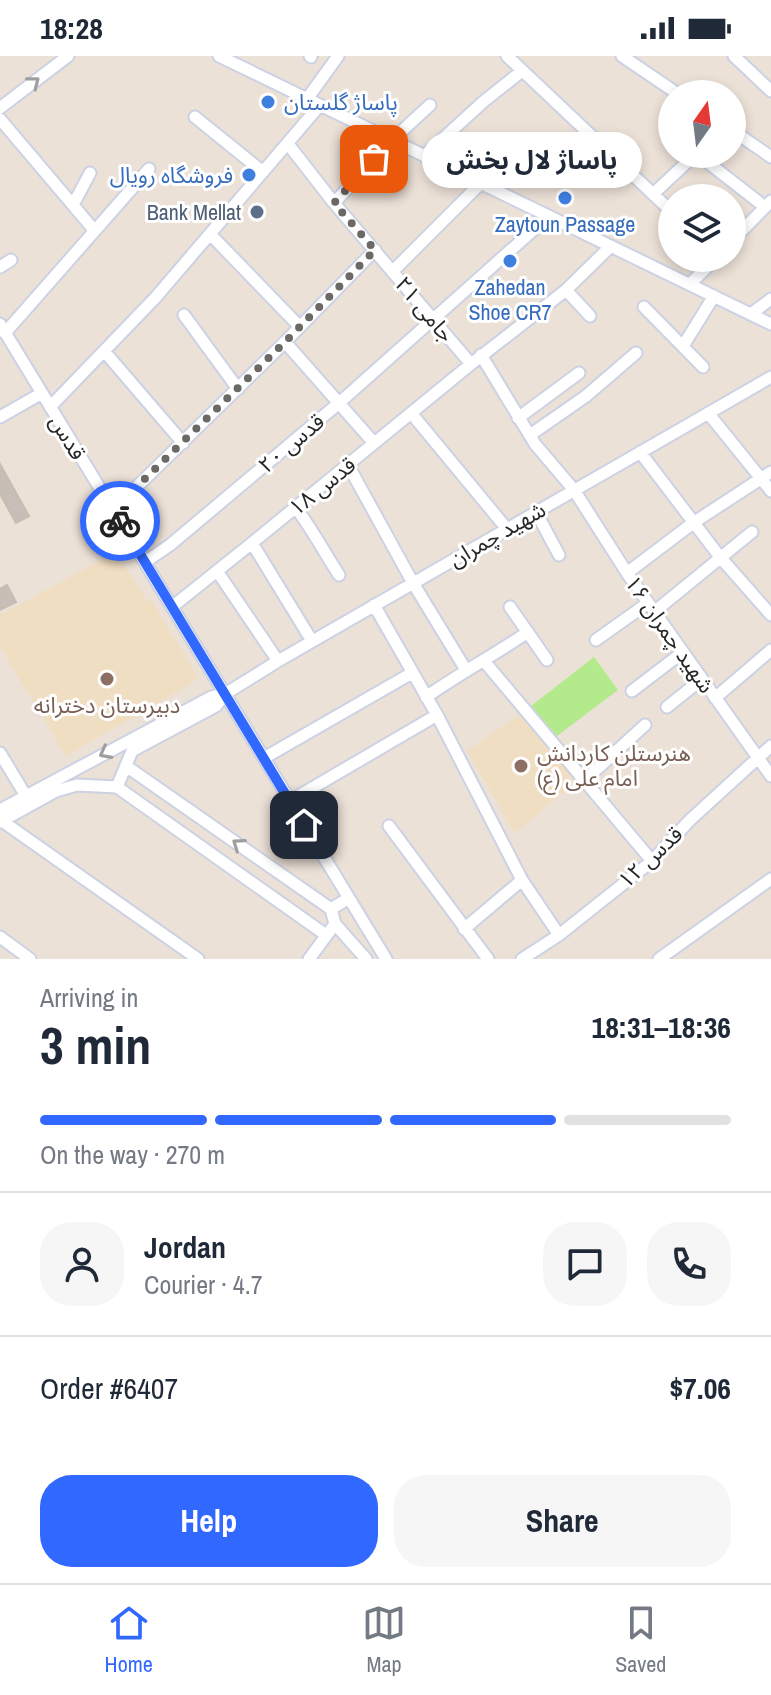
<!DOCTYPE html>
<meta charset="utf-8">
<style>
:root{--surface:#fff;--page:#f6f6f7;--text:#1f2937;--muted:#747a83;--line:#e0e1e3;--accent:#3168ff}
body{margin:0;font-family:"Archivo Narrow","Noto Sans Arabic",sans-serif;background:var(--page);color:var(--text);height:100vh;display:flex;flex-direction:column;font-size:30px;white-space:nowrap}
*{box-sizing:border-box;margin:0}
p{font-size:26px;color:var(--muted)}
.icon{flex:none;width:44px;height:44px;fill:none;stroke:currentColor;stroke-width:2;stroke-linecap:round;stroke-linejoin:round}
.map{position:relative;height:903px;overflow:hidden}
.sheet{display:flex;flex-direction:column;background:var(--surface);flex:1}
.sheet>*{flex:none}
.needle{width:52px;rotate:14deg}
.tools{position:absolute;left:658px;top:24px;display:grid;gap:16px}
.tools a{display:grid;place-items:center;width:88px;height:88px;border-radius:50%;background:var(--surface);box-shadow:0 4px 12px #0003;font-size:40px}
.pin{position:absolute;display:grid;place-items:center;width:68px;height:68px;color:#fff;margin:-34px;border-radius:16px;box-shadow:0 4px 12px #0006}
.courier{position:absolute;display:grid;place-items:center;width:80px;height:80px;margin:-40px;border:6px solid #3168ff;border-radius:50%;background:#fff;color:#222;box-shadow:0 2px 10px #0007}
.bubble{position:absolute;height:56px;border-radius:28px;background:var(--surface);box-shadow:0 4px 12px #0003;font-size:26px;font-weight:700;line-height:56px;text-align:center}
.headline em{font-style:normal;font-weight:700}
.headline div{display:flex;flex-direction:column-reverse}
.headline{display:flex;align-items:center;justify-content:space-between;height:136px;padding:0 40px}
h1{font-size:52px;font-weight:700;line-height:60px}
.bar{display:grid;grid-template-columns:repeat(4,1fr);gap:12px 8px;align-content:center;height:96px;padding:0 40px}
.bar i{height:10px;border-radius:6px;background:var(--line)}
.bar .active{background:var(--accent)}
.bar p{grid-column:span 4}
.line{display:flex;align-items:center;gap:20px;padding:0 40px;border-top:2px solid var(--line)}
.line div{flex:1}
.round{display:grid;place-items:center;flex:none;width:84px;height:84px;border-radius:32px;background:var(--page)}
.action{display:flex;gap:16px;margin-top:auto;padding:16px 40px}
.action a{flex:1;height:92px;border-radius:32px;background:var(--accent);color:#fff;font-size:32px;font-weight:700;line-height:92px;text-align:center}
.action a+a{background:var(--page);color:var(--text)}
.status{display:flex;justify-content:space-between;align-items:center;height:56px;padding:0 40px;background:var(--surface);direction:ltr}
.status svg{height:22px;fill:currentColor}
.dock{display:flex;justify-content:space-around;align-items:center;height:112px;border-top:2px solid var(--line);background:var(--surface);font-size:22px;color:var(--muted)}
.dock a{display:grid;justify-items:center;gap:4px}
.dock .active{color:var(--accent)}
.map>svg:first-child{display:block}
.education{fill:#f0dec3}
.green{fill:#b3ea8c}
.building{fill:#c7beb7;stroke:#c7bdb1;stroke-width:2}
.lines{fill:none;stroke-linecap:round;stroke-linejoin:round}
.minor-casing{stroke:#ccd2e3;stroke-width:15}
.minor{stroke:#fff;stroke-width:11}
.oneway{stroke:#9e9e9e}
.done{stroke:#6c6865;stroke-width:8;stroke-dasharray:0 14.4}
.route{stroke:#3168ff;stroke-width:10}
.shop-dot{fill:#3f7fe0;stroke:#fff;stroke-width:3}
.service-dot{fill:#5c6f8a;stroke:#fff;stroke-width:3}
.education-dot{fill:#8d6e63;stroke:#fff;stroke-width:3}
.labels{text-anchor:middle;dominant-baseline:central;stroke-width:6;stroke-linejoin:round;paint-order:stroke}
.shop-label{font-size:22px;fill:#366cbe;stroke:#fff}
.service-label{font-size:22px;fill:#4e5e75;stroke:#fff;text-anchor:end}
.street-label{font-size:22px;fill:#272727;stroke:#fff}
.education-label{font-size:22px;fill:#785e54;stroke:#fff}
</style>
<div class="status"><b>18:28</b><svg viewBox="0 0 49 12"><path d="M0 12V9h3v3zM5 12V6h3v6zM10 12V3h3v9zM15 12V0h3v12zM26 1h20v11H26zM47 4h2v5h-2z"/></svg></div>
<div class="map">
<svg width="771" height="903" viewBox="0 0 771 903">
<rect width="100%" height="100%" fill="#ece1d7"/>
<path class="education" d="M 116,496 L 148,546 L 152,545 L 197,620 L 194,626 L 66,700 L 0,591 L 0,559 Z
M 523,656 L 577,725 L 515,777 L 467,695 Z"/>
<path class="green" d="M 594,601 L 618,634 L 557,680 L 531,650 Z"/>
<path class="building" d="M 0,408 L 29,460 L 16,467 L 0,438 Z
M 7,529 L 16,546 L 0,554 L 0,533 Z"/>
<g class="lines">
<g class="minor-casing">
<path id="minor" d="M 219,0 L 771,268
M 310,0 L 311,1
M 507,0 L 672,156
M 622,0 L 678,38
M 734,0 L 771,35
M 307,43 L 338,0
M 0,52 L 68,0
M 195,61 L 263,116
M 0,63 L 94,174
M 732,74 L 771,101
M 288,88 L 334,147 L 471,308
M 697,98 L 765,151
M 424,100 L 483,46 L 522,15
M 653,138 L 696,98
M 334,147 L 392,84 L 430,49
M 73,149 L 90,117
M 210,178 L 300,271
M 732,185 L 771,145
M 0,211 L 11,204
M 393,215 L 481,127
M 690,228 L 716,202
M 566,234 L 590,260
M 644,251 L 703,311
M 751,258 L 771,243
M 184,259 L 238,333
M 0,268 L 386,903
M 5,277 L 149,113
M 285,286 L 374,387
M 683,290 L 714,240
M 104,295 L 183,387
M 481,299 L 535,388 L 574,434 L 627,517 L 771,720
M 50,351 L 156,241 L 320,49
M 411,357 L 507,473
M 708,357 L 771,435
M 0,361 L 42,337
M 518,362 L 579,317
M 530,379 L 586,340 L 636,297
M 640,396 L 720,501 L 771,559
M 348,409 L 413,527 L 466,614
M 296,452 C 312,473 324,496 339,519
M 113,454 L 285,286 L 375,194
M 536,456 L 559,499
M 252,487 L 312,585
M 145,506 L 170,489 L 339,347 L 549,160
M 217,515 L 278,605
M 627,517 L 693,467 L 771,416
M 374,549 L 437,659 L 522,824 L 559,879
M 172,551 L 252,487 L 471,308 L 566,234 L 611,190
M 510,551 L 547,604
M 654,556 L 752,476
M 596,584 L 648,547
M 484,605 L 652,805
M 632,635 L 683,596
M 426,641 C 459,618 494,599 528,576
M 715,642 L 771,594
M 667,651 L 702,623
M 0,697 L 26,740
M 264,702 L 412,617
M 126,710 L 331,853 L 349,842
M 585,724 L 645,669
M 117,731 L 326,879
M 290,745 L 437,659
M 0,754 L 211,641 L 225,638 L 278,605 L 771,321
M 2,765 L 198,903
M 0,766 L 56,735 L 77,729 L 117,731 L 132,695 L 216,650 L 225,638
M 389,770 L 488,903
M 335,868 L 366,903
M 464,873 L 522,824
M 0,881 L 30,903
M 309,903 L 335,868 L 331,853
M 522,903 L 559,879 L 652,805 L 690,764 L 771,690
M 659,903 L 771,823"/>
</g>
<use href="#minor" class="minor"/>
</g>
<defs><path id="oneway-chevron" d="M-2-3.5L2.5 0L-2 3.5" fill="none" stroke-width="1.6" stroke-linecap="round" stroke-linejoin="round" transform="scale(2)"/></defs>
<g class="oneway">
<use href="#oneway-chevron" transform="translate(34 26) rotate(-38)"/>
<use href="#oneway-chevron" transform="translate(105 697) rotate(152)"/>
<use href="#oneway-chevron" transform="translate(238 788) rotate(-145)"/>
</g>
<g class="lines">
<path class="done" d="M 120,465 L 113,454 L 285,286 L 375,194 L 334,147 L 374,103"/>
<path class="route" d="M 120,465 L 304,769"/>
</g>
<g class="shop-dot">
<circle cx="268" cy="46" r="8"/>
<circle cx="249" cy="119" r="8"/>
<circle cx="565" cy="142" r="8"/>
<circle cx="510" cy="205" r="8"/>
</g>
<circle class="service-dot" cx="257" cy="156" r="8"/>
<g class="education-dot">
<circle cx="107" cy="623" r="8"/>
<circle cx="521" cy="710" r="8"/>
</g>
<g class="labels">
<g class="shop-label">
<text x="284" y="46" text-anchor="start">پاساژ گلستان</text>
<text x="233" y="119" text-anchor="end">فروشگاه رویال</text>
<text x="565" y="168">Zaytoun Passage</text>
<text x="510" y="231">Zahedan<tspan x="510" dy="25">Shoe CR7</tspan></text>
</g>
<g class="service-label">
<text x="241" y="156">Bank Mellat</text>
</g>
<g class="street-label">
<text transform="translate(425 253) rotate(50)">جامی ۲۱</text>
<text transform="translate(68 381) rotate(59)">قدس</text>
<text transform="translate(291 387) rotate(-40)">قدس ۲۰</text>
<text transform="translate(322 430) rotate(-39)">قدس ۱۸</text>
<text transform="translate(497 478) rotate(-30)">شهید چمران</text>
<text transform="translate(670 578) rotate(55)">شهید چمران ۱۶</text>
<text transform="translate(650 801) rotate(-43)">قدس ۱۲</text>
</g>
<g class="education-label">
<text x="107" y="649">دبیرستان دخترانه</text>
<text x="537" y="697" text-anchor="start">هنرستلن کاردانش<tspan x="537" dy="25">امام علی (ع)</tspan></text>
</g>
</g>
</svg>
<div class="tools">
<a><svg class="needle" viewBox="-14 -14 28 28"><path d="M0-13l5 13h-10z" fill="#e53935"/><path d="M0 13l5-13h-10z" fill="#747a83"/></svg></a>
<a><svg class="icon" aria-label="layers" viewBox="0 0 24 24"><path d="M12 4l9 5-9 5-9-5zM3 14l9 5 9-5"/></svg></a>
</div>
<div class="pin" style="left:374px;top:103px;background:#ea580c"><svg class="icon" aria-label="bag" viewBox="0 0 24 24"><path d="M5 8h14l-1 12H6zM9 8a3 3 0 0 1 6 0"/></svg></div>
<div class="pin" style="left:304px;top:769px;background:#1f2937"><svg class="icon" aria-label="home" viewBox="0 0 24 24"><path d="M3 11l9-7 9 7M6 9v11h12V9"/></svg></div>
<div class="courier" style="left:120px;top:465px"><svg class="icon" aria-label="bike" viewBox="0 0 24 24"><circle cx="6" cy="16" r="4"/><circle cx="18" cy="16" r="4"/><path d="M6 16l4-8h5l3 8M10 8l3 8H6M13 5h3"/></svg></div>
<div class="bubble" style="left:422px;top:76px;width:220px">پاساژ لال بخش</div>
</div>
<section class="sheet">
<div class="headline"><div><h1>3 min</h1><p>Arriving in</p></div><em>18:31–18:36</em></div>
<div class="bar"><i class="active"></i><i class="active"></i><i class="active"></i><i></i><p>On the way · 270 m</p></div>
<div class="line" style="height:144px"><a class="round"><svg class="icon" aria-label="person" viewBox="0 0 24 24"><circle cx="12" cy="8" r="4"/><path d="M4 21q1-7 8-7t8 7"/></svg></a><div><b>Jordan</b><p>Courier · 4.7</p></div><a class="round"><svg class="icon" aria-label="chat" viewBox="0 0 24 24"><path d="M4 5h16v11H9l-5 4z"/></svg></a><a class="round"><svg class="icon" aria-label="phone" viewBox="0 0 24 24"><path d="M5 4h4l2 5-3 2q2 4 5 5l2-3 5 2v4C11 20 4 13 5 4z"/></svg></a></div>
<div class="line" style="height:104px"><div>Order #6407</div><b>$7.06</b></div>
<div class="action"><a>Help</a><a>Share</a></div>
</section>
<nav class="dock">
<a class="active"><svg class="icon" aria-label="home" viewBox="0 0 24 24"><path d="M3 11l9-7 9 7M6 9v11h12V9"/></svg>Home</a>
<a><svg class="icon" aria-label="map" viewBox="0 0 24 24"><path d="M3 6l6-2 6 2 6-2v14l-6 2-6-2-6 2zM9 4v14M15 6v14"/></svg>Map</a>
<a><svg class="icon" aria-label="saved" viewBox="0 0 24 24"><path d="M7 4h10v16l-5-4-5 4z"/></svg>Saved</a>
</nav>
